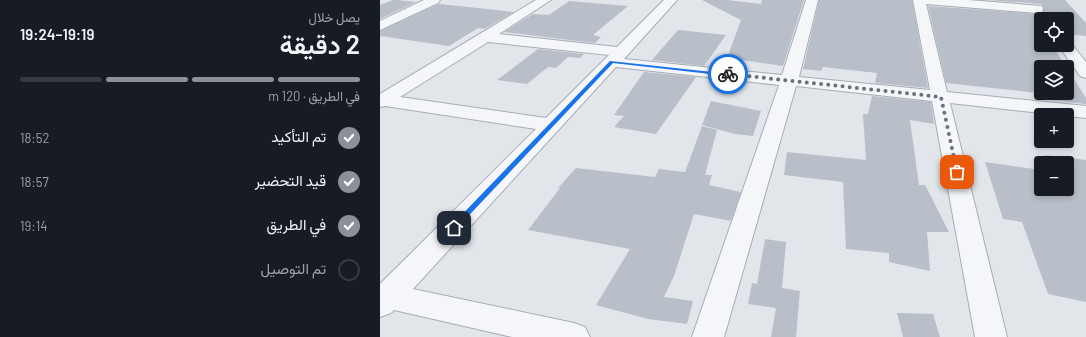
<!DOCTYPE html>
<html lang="ar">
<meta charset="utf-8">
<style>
:root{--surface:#171b24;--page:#20242c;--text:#f1f3f6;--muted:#9ea1a6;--line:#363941;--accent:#8c9099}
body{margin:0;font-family:Barlow,Vazirmatn,sans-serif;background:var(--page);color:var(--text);direction:rtl;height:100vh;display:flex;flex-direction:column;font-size:15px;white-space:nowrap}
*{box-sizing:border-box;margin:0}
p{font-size:13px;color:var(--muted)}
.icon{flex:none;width:22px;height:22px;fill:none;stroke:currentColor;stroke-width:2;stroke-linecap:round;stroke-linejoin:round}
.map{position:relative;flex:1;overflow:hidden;direction:ltr}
.sheet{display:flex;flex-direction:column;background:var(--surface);width:380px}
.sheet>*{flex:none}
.fabs{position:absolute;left:654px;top:12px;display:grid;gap:8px}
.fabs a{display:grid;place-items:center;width:40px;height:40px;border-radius:4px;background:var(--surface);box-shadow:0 2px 6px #0003;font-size:20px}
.pin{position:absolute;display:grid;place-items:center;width:34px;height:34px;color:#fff;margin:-17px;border-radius:8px;box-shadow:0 2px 6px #0006}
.courier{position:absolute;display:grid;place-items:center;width:40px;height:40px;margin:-20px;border:3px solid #1a73e8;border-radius:50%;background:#fff;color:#222;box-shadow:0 1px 5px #0007}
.head em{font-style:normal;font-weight:600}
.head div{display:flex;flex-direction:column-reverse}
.head{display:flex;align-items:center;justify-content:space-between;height:68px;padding:0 20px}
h1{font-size:26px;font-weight:600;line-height:30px}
.bar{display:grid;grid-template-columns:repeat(4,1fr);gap:6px 4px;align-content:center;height:48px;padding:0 20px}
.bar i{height:5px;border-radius:3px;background:var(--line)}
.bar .current{background:var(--accent)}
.bar p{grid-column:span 4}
ol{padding:0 20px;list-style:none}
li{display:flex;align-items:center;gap:12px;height:44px}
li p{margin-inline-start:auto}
li .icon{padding:4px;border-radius:50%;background:var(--accent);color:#fff;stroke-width:4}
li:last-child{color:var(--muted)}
li i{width:22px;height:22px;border:2px solid var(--line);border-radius:50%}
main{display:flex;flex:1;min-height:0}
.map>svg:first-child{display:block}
.building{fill:#b9bfc8}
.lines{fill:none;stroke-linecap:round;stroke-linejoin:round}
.minor-casing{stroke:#a7adb5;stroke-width:2}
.minor{fill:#f5f6f9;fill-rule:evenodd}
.route{fill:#1a73e8}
.done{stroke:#6a727e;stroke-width:4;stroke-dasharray:0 7.2}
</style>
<main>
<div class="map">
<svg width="706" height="337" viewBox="0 0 706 337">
<rect width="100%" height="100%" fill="#e2e6eb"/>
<path class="building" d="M 13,0 L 16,0 L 36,2 L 0,19 L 0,5 Z
M 322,0 L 347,0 L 381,4 L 382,0 L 424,0 L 403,66 L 347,58 L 361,20 Z
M 439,0 L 532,0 L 548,88 L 495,83 L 497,73 L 443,67 L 441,71 L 423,69 Z
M 607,0 L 685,0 L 706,23 L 706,36 L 687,34 L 687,19 L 661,19 L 661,45 L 672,45 L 686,67 L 661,67 L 661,93 L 687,93 L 687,68 L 706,98 L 706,104 L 661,99 L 658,93 L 566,83 L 548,6 L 657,14 L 662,13 L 664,9 L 662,4 Z
M 189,1 L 248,6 L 213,35 L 221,37 L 215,43 L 124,32 L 153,14 L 169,15 Z
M 59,4 L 60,4 L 134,12 L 104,29 L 98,28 L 69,46 L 0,36 L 0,31 Z
M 298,30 L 346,35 L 324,66 L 272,60 Z
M 158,49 L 204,54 L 200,58 L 188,57 L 176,68 L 168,67 L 147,84 L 117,80 Z
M 264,72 L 316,77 L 276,134 L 234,127 L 244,116 L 234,115 Z
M 492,96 L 551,102 L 554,124 L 530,120 L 539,185 L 545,185 L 569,232 L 547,232 L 550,271 L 509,262 L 509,253 L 466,249 L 463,182 L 404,175 L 407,152 L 486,160 L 483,114 L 488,114 Z
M 331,101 L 381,111 L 373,136 L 355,134 L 322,125 Z
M 322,126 L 337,130 L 325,175 L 332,175 L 329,185 L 361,192 L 351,221 L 314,214 L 294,276 L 284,297 L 313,301 L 307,324 L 268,319 L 216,305 L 250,249 L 148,230 L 180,188 L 178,188 L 196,168 L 275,177 L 279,169 L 305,172 Z
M 665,155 L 706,160 L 706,302 L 668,294 L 642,222 L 623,219 L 605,162 L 661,170 L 661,189 L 687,189 L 687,163 L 668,163 Z
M 385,239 L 406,242 L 402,288 L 420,291 L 416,337 L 391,337 L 396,308 L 368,304 L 372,283 L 377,284 Z
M 517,313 L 553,314 L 560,337 L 523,337 Z"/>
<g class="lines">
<g class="minor-casing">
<path id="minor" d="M 44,0 L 60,0 L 58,3 L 0,30 L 0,21 Z
M 156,0 L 171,0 L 119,34 L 237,47 L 284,0 L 297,0 L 244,59 L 402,75 L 426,0 L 438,0 L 419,77 L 550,90 L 533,0 L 588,0 L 662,6 L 663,9 L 662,12 L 657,13 L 546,4 L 567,92 L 706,106 L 706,118 L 570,103 L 627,337 L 595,337 L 552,101 L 416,86 L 344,337 L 312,337 L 399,85 L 236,67 L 33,289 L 194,323 L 205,327 L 210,337 L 132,337 L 14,310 L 11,313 L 0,317 L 0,284 L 156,129 L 5,106 L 0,107 L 0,94 ZM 108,42 L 229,55 L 166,118 L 20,97 Z
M 687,41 L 690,42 L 706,62 L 706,78 L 700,76 L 678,45 L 687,45 Z"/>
</g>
<use href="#minor" class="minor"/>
</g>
<path class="route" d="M 230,61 L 351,74 L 348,76 L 233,63 L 76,229 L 71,229 L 71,226 Z"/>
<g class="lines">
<path class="done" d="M 348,74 L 561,97 L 577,172"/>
</g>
</svg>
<div class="fabs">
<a><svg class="icon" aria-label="locate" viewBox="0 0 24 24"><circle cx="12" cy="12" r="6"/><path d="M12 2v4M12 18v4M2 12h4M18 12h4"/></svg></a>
<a><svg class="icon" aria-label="layers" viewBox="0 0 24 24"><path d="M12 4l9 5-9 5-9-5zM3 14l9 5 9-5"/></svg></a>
<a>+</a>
<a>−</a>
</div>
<div class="pin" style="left:577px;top:172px;background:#ea580c"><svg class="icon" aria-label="bag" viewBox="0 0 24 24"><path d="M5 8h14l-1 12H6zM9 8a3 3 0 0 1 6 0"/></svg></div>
<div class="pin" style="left:74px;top:228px;background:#1f2937"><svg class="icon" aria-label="home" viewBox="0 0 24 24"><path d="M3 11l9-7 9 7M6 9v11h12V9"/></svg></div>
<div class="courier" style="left:348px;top:74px"><svg class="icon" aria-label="bike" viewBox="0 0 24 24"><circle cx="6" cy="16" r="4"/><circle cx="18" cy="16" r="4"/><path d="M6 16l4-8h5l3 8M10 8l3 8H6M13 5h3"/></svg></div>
</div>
<section class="sheet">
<div class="head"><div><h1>2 دقيقة</h1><p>يصل خلال</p></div><em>19:19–19:24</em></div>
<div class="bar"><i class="current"></i><i class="current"></i><i class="current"></i><i></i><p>في الطريق · 120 m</p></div>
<ol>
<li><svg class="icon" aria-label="check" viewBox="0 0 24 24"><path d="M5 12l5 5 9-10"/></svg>تم التأكيد<p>18:52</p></li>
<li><svg class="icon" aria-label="check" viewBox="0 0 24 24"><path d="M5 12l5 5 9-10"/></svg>قيد التحضير<p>18:57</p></li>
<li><svg class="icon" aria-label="check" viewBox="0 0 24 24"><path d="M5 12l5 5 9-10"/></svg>في الطريق<p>19:14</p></li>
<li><i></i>تم التوصيل</li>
</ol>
</section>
</main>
